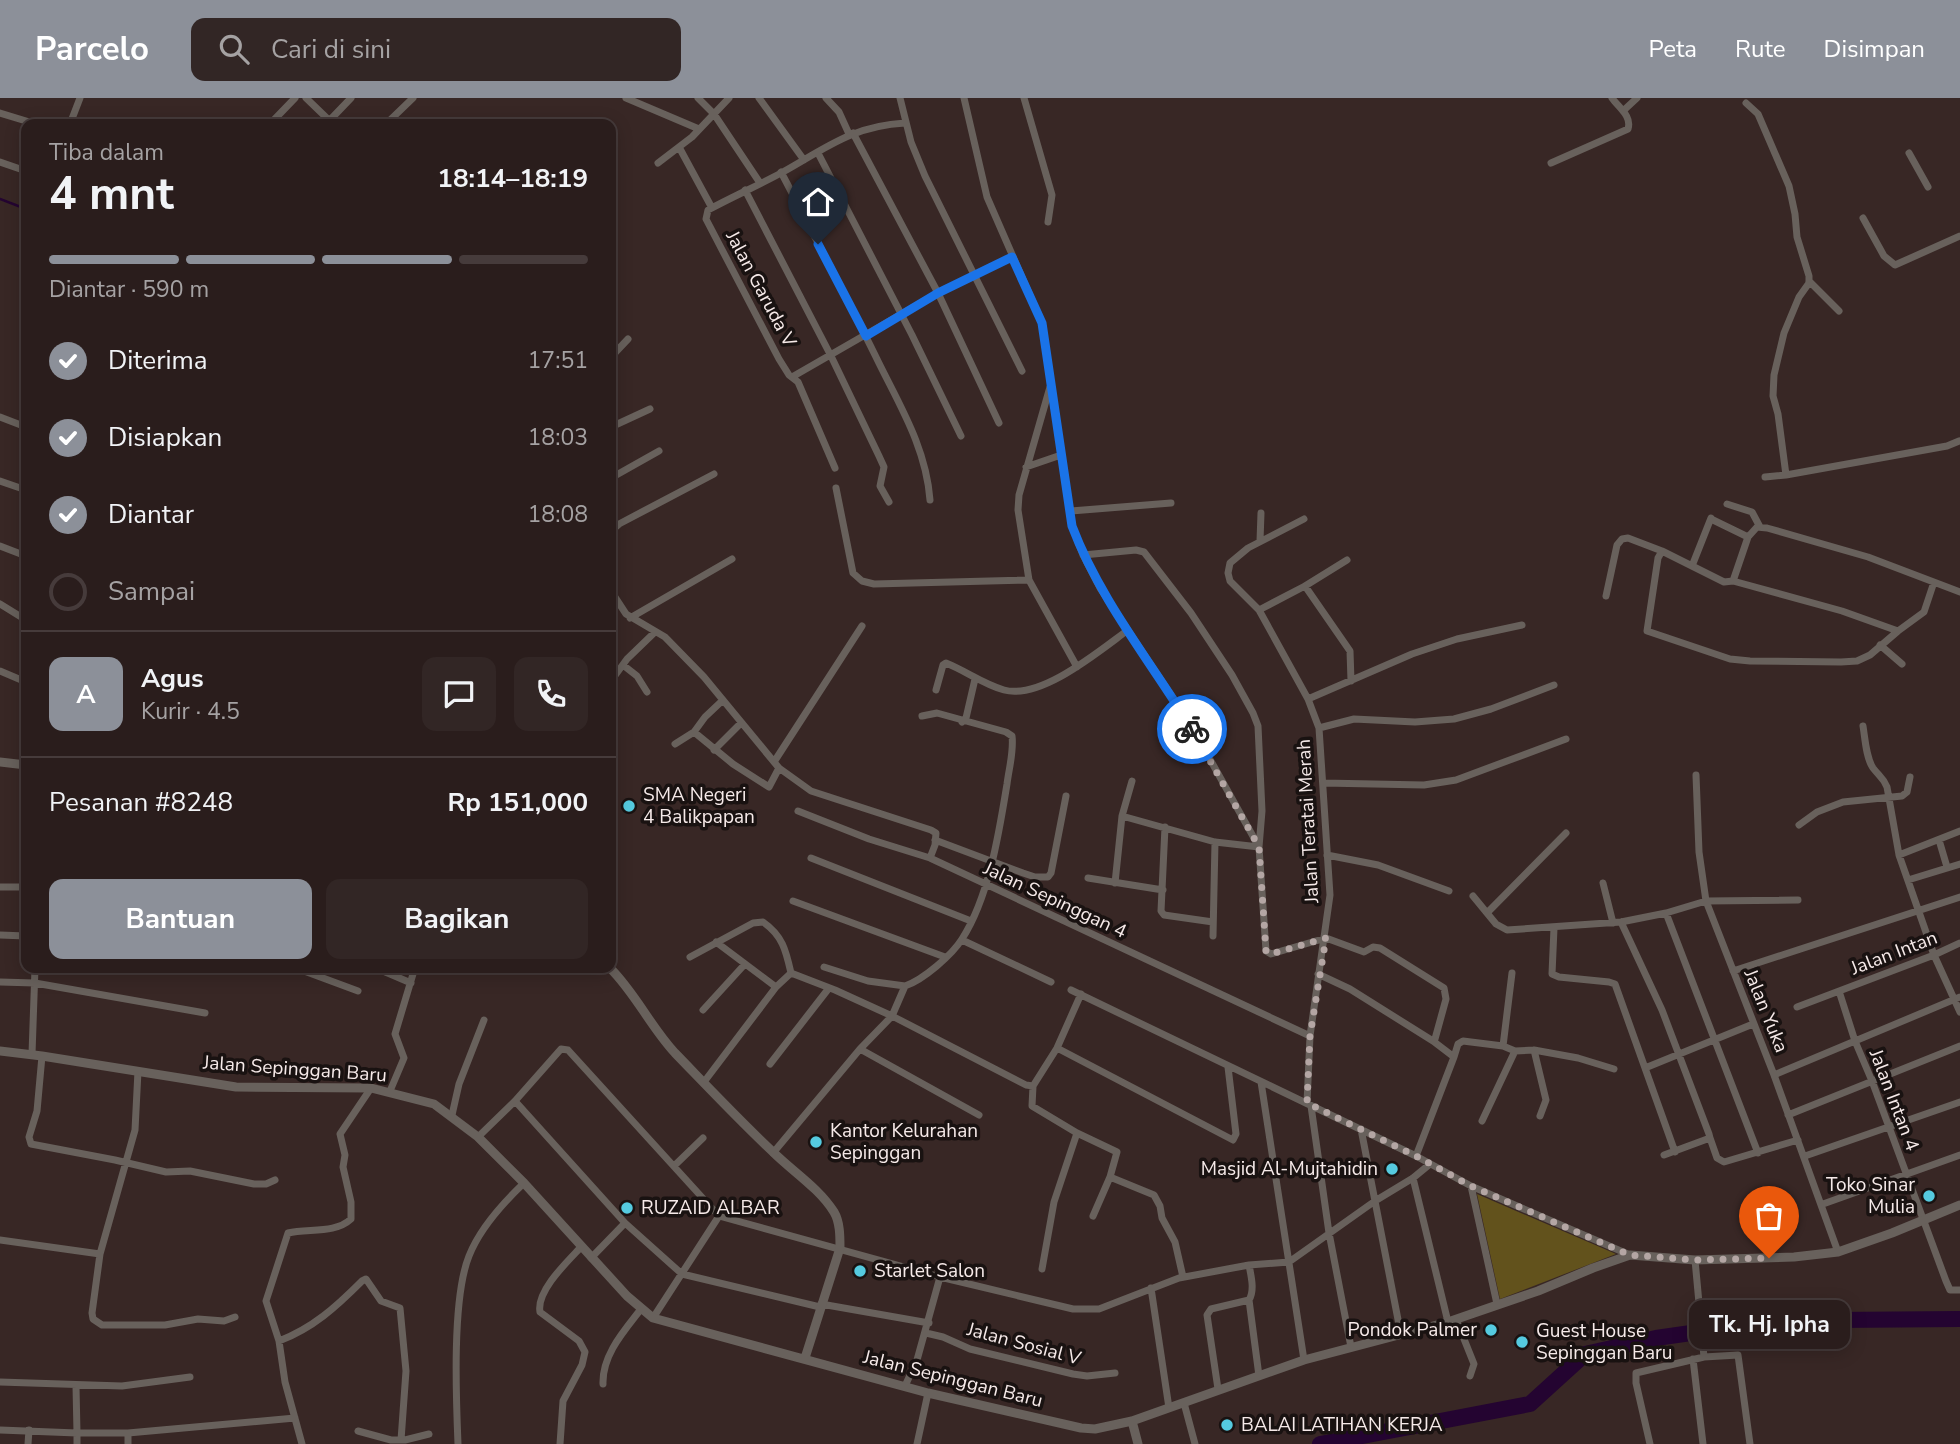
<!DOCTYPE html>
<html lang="id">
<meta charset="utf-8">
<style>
:root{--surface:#2a1d1c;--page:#322625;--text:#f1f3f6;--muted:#a5a2a3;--line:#463b3b;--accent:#8c9099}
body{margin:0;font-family:"Nunito Sans",sans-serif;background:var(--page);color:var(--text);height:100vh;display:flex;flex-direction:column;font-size:26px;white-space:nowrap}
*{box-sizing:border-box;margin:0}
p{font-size:23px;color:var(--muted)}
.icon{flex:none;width:38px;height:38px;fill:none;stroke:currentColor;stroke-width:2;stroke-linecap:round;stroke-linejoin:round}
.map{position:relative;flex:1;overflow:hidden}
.side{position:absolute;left:21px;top:21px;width:595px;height:854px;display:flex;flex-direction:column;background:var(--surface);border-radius:14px;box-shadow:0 4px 18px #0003,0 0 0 2px var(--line)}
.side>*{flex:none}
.pin{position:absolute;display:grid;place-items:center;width:60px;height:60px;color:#fff;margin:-72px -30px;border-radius:50% 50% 50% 0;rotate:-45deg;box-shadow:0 0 7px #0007}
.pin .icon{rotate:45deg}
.courier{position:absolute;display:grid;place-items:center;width:70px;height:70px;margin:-35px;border:5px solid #1a73e8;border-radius:50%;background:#fff;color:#222;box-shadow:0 2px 9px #0007}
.bubble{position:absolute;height:49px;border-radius:14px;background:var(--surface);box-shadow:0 4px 18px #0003,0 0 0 2px var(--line);font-size:23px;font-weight:700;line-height:49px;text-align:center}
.headline em{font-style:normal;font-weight:700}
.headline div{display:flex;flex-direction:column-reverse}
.headline{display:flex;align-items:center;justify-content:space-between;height:119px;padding:0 28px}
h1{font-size:46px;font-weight:700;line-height:52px}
.bar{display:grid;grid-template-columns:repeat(4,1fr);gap:10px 7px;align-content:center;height:84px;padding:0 28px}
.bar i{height:9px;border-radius:5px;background:var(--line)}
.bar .selected{background:var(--accent)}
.bar p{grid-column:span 4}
.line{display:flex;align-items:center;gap:18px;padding:0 28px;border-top:2px solid var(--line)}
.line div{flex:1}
.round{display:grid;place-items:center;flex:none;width:74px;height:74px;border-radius:14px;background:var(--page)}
ol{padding:0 28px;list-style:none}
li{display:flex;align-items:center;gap:21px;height:77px}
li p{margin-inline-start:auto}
li .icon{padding:7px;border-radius:50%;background:var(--accent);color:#fff;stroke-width:4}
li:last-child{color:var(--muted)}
li i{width:38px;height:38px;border:4px solid var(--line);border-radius:50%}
.action{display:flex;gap:14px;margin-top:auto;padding:14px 28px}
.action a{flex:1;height:80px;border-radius:14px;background:var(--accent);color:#fff;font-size:28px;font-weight:700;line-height:80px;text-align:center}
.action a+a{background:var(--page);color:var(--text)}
header{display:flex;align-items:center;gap:42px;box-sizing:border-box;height:98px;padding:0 35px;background:var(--accent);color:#fff}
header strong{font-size:33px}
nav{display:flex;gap:38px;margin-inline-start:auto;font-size:24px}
.search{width:490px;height:63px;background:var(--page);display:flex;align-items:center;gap:18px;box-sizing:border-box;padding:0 24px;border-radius:14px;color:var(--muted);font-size:26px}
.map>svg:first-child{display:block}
.green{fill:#62521c}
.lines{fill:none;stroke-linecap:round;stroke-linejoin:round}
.stream{stroke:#240431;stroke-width:2.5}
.river{stroke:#240431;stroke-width:16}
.minor{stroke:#68615c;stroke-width:7}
.tertiary{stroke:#68615c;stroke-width:9}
.done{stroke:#b4a6a4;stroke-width:7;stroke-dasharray:0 12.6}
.route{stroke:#1a73e8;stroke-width:9}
.poi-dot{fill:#55cadf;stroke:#191211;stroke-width:2.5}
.labels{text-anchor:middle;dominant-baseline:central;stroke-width:7;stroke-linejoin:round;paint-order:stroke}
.street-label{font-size:19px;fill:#f6eae9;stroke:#191211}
.poi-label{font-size:19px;fill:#f6eae9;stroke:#191211;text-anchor:start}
</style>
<header>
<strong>Parcelo</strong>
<div class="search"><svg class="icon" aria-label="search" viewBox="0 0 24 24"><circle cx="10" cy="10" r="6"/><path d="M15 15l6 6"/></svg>Cari di sini</div>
<nav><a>Peta</a><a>Rute</a><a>Disimpan</a></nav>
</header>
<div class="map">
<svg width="1960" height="1346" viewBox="0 0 1960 1346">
<rect width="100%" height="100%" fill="#382725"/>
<path class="green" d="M 1477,1096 L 1616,1156 L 1500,1201 Z"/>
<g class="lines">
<path class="stream" d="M 0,101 L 26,111"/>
<path class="river" d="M 1320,1346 L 1530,1306 L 1585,1256 L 1656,1240 L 1733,1229 L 1834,1222 L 1960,1221"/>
<path class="minor" d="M 306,0 L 333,26
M 626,0 L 699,31
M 698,0 L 714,16 L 760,85
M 759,0 L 804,62
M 826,0 L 839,14 L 849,36
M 900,0 L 911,44 L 925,78 L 1022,273
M 964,0 L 987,99 L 1042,225 L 1072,428 L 1083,457 L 1100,490 L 1192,629 L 1259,749 L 1266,853 L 1271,856 L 1326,840 L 1364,854 L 1373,849 L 1380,850 L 1444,890 L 1446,901 L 1435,941 L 1433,943 L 1350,891 L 1318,876
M 1024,0 L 1052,97 L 1048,124
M 1746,5 L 1758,16 L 1789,88 L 1795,116 L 1797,139 L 1809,178 L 1809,185 L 1799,199 L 1784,235 L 1774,277 L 1773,298 L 1778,316 L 1786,377 L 1947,348 L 1959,343
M 1623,13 L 1637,0
M 0,15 L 36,26
M 329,23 L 351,0
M 70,26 L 80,0
M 270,26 L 295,0
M 386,26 L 413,0
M 853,35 L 938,195 L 999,325
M 679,49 L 712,110
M 818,55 L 912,237 L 961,338
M 1909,55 L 1928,89
M 0,64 L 26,73
M 658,65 L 692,39 L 729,0
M 1551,65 L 1628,31 C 1632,18 1619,10 1612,0
M 781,74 C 813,135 845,196 875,257 C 898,305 926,348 930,402
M 745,92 L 831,258 L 879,358 L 884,369 L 880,388 L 889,404
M 1863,120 L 1884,158 L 1895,167 L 1960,138
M 1809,183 L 1839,213
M 611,259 L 628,241
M 792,279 L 938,195 L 1012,159
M 0,319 L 26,329
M 611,329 L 650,311
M 1026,369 L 1061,357
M 835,370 L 798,284 L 789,277 L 779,261 L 706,121 L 708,112 C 732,99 757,88 781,75 C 826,50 852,28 905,25
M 1765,379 L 1786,377
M 611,380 L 659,353
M 0,383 L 26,392
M 836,390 L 853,475 L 862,483 L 874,486 L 1029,482 L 1077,569
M 1727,406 L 1752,414 L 1760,429
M 1071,413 L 1171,405
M 1304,421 L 1248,450 L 1230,465 L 1228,475 L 1230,483 L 1259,512 L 1308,601 L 1319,630 L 1330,797 L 1310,938 L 1307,1005
M 1711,421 L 1748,439 L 1757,429 L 1767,430 L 1868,459 L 1960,494
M 611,433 L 619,426 L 714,376
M 1260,443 L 1261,415
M 0,448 L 26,458
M 1662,453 L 1724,484 L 1733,483 L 1842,513 L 1898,533 L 1870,557 L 1857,563 L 1841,564 L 1750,563 L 1730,561 L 1647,533 L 1658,460 Z
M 1083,457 L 1136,452 L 1144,454 L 1191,515 L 1232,577 L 1253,615 L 1258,628 L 1262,713 L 1259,749 L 1215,744 L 1122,718
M 1692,468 L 1711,420
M 1029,482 L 1018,412 L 1019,397 L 1050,289
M 1733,483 L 1748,439
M 1305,488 L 1350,553 L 1351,583
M 611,493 L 626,516 L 665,539 L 704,579 L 779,670 L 811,693 L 931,732 L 936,735 L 935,747 L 930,760
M 1606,498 L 1617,447 L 1622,441 L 1628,440 L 1662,453
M 0,506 L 26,522
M 1259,512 L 1305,488 L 1347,462
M 630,520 L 732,461
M 1898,533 L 1924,514 L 1934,484
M 1880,547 L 1902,566
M 623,567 L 637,578 L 647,594
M 0,573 L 26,584
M 611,583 L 627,561 L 655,534
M 936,592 L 943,567 L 946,565 C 966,573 983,586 1004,592 C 1041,602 1099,553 1128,532
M 1308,601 L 1412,556 L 1457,541 L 1522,527
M 962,624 L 966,620 L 975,581
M 1863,628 C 1865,640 1866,660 1873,670 C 1879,678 1883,679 1887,689 L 1899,757 L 1934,857 L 1960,914
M 1319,630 L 1354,621 L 1415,624 L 1454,621 L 1491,611 L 1554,587
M 694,634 L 733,666 L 769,689 L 779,670
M 675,646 L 694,634 L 705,619 L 723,602
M 714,652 L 741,625
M 774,664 L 862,528
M 1696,677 L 1699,754 L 1706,803 L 1774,977 L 1838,1154
M 1323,685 L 1424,687 L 1456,682 L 1566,641
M 798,713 L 869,741 L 930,760 L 1310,938
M 1799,727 L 1817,714 L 1843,704 L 1902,698 L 1907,694 L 1910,679
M 1165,729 L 1161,813 L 1164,817 L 1213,824
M 935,742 L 1023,775 L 1035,779 L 1048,779 L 1051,775 L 1066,698
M 1939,742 L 1947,769
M 1327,757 L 1378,767 L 1449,793
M 1899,757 L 1960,733
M 811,760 L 971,823
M 1088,780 L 1163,792
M 1908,782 L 1960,766
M 1115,785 L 1122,718 L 1132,683
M 1603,785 L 1613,825
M 0,789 L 26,789
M 1473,798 L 1496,826 L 1507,832 L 1621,824 L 1666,815 L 1706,803 L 1798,802
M 793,803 L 945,859
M 1488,814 L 1566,735
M 1666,815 L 1758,1055
M 1621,824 L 1662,912 L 1709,1036 L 1710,1040 L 1664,1057
M 1554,830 L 1552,876 L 1559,879 L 1609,884 L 1615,886 L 1675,1054
M 0,837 L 26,838
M 1213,838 L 1215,744
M 962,842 L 1051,884
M 716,844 L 776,889
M 690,859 L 753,825 L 763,824 C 783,838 786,853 791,875 L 835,892 L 892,918 L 905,888 C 923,882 952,857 962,841 C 989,799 999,735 1007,686 C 1009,670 1014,653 1012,638 L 1006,634 L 937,615 L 922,618
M 824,869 L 868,883 L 905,888
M 296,870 L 358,893
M 376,870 L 411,885
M 1733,873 L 1960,799
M 0,884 L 35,885 L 205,915
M 1071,892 L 1416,1058 L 1471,1088 L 1630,1157
M 1839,893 L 1855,943 L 1872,983 L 1946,1183 L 1950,1192 L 1960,1192
M 1797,909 L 1934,857 L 1960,845
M 703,912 L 745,866
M 1503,948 L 1512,875
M 1057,950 L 1233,1042 L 1236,1036 L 1228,969
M 860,951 L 979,1017
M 1534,952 L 1546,1002 L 1540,1018
M 32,956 L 35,870
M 42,958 L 37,1013 L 29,1039 L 31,1046 L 115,1062 L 166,1074 L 190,1073 L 254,1086 L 266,1086 L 275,1082
M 1454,959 L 1458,946 L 1463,943 L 1503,948 L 1515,953 L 1534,952 L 1578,960 L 1614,971
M 770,966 L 829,890
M 1645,970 L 1753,926
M 138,973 L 135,1032 L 100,1156 L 92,1215 L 93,1221 L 102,1227 L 165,1227 L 198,1221 L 224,1223 L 235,1219
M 1774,977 L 1960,899
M 704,984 L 776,889 L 791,875
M 1261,984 L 1304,1262
M 1033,988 L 1032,1008 L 1077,1035 L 1054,1104 L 1042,1171
M 390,993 L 404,960 L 395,936 L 413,876
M 515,1003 L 625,1125 L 682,1176 L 820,1209
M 1311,1008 L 1329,1135 L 1351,1249
M 452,1017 L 459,986 L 484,922
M 1788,1017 L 1960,948
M 1482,1023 L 1515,953
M 1361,1031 L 1401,1237
M 1077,1035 L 1117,1054 L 1110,1079 L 1093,1118
M 478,1039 L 515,1003 L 561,951 L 568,952 L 719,1118 L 940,1179 L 917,1262 L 905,1288
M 1710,1040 L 1717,1060 L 1724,1064 L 1798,1042
M 773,1055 L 860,951 L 892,918 L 1026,987 L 1033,988 L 1057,950 L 1081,896
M 1416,1058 L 1454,959 L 1433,943
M 1805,1058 L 1960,1004
M 674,1068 L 703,1040
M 1110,1079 L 1154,1097 L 1160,1108 L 1162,1120 L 1175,1144 L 1183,1179
M 1413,1080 L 1448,1224
M 1471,1088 L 1497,1206
M 1823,1106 L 1960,1057
M 0,1142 L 100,1156
M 591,1160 L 625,1125
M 1695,1162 L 1704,1259
M 940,1179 L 1073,1211 L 1099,1211 L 1179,1180 L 1249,1167 L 1289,1164 L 1375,1103 L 1413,1080 L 1430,1066
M 1151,1190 L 1169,1310
M 1249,1202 L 1259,1278
M 821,1206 L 929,1225
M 653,1220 L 719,1118
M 1456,1221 L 1474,1266 L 1470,1278
M 926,1235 L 943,1239 L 970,1251 L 1073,1276 L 1087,1278 L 1115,1275
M 279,1243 C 313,1230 336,1209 362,1183 L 366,1181 L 381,1203 L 400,1210 L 406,1273 L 401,1342
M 1693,1261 L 1703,1346
M 0,1284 L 122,1288 L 190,1279
M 603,1286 C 602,1257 624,1233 641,1211
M 76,1288 L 77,1335 L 128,1335 L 295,1320
M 1218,1291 L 1207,1217 L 1211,1211 L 1249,1202 C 1255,1192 1251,1178 1249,1167
M 1184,1305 L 1195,1346
M 0,1332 L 77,1335 L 77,1346
M 358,1333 L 391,1342 L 405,1342 L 429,1336
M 28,1346 L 29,1332
M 128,1346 L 128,1335
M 302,1346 L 285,1284 L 279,1243 L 266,1203 L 288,1135 C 308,1130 335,1136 351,1121 L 351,1104 L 343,1069 L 345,1057 L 340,1036 L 371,990
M 458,1346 C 456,1298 452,1200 469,1158 C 480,1130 503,1105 524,1085
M 560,1346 L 563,1303 L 582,1267 L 585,1254 L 579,1243 L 540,1214 C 536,1193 568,1163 581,1149
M 917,1346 L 928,1295
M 1650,1346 L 1636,1285 L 1636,1275 L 1704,1259 L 1738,1257 L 1750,1346"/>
<path class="tertiary" d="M 0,664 L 26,667
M 610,870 C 636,896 650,928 675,955 C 707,988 739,1022 773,1054 C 792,1073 819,1090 834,1114 C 840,1124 840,1138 840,1150 L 805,1260
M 0,953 L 42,958 L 236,989 L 371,990 L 434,1006 L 478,1039 L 524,1085 L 627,1198 L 653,1220 L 928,1295 L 1081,1330 L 1095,1331 L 1132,1323 L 1304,1262 L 1448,1224 L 1538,1193 L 1593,1170 L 1630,1157 L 1695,1162 L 1794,1159 L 1838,1154 L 1892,1135 L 1960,1107
M 1132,1323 L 1138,1346"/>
</g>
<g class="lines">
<path class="done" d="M 1192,631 L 1259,749 L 1266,853 L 1271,856 L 1326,840 L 1310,938 L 1307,1005 L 1416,1058 L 1471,1088 L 1630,1157 L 1695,1162 L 1769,1160"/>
<path class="route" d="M 818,146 L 866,238 L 938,195 L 1012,159 L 1042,225 L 1072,428 C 1100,502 1151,564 1192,631"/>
</g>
<g class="poi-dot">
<circle cx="629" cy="708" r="7"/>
<circle cx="816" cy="1044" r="7"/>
<circle cx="1392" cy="1071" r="7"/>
<circle cx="1929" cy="1098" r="7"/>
<circle cx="627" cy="1110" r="7"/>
<circle cx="860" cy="1173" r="7"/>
<circle cx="1491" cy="1232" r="7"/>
<circle cx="1522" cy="1244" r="7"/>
<circle cx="1227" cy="1327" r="7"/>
</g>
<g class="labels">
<g class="street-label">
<text transform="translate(761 191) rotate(62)">Jalan Garuda V</text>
<text transform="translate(1308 723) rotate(-93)">Jalan Teratai Merah</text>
<text transform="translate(1055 802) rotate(25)">Jalan Sepinggan 4</text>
<text transform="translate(1894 855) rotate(-21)">Jalan Intan</text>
<text transform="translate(1766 913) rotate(68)">Jalan Yuka</text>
<text transform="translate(295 971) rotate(4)">Jalan Sepinggan Baru</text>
<text transform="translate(1894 1002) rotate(69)">Jalan Intan 4</text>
<text transform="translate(1024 1246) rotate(15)">Jalan Sosial V</text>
<text transform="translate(953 1281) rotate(14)">Jalan Sepinggan Baru</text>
</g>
<g class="poi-label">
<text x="643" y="697">SMA Negeri<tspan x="643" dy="22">4 Balikpapan</tspan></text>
<text x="830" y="1033">Kantor Kelurahan<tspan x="830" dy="22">Sepinggan</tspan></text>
<text x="1378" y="1071" text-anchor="end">Masjid Al-Mujtahidin</text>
<text x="1915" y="1087" text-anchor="end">Toko Sinar<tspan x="1915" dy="22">Mulia</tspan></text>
<text x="641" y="1110">RUZAID ALBAR</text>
<text x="874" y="1173">Starlet Salon</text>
<text x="1477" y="1232" text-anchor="end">Pondok Palmer</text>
<text x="1536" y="1233">Guest House<tspan x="1536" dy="22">Sepinggan Baru</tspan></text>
<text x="1241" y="1327">BALAI LATIHAN KERJA</text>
</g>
</g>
</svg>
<div class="pin" style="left:1769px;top:1160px;background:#ea580c"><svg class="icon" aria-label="bag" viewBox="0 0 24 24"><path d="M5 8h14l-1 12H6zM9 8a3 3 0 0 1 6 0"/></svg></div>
<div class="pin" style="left:818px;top:146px;background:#1f2937"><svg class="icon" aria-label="home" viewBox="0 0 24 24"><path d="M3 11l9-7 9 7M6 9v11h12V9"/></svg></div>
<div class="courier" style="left:1192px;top:631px"><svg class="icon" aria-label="bike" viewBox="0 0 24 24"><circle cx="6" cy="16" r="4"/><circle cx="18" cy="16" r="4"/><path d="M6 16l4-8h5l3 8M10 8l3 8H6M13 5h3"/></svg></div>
<div class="bubble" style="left:1689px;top:1202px;width:161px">Tk. Hj. Ipha</div>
<section class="side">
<div class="headline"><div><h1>4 mnt</h1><p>Tiba dalam</p></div><em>18:14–18:19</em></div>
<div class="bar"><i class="selected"></i><i class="selected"></i><i class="selected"></i><i></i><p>Diantar · 590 m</p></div>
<ol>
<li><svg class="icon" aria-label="check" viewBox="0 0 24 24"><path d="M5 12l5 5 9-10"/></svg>Diterima<p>17:51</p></li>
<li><svg class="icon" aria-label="check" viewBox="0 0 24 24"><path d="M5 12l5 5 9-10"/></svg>Disiapkan<p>18:03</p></li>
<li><svg class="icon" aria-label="check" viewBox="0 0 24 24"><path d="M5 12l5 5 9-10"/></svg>Diantar<p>18:08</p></li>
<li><i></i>Sampai</li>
</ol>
<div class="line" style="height:126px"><b class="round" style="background:var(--accent);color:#fff">A</b><div><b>Agus</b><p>Kurir · 4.5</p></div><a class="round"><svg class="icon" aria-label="chat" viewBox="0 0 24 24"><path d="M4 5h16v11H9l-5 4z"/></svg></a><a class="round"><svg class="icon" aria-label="phone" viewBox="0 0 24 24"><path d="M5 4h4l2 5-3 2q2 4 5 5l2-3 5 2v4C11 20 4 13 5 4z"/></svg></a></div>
<div class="line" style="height:91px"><div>Pesanan #8248</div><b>Rp 151,000</b></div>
<div class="action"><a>Bantuan</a><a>Bagikan</a></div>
</section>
</div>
